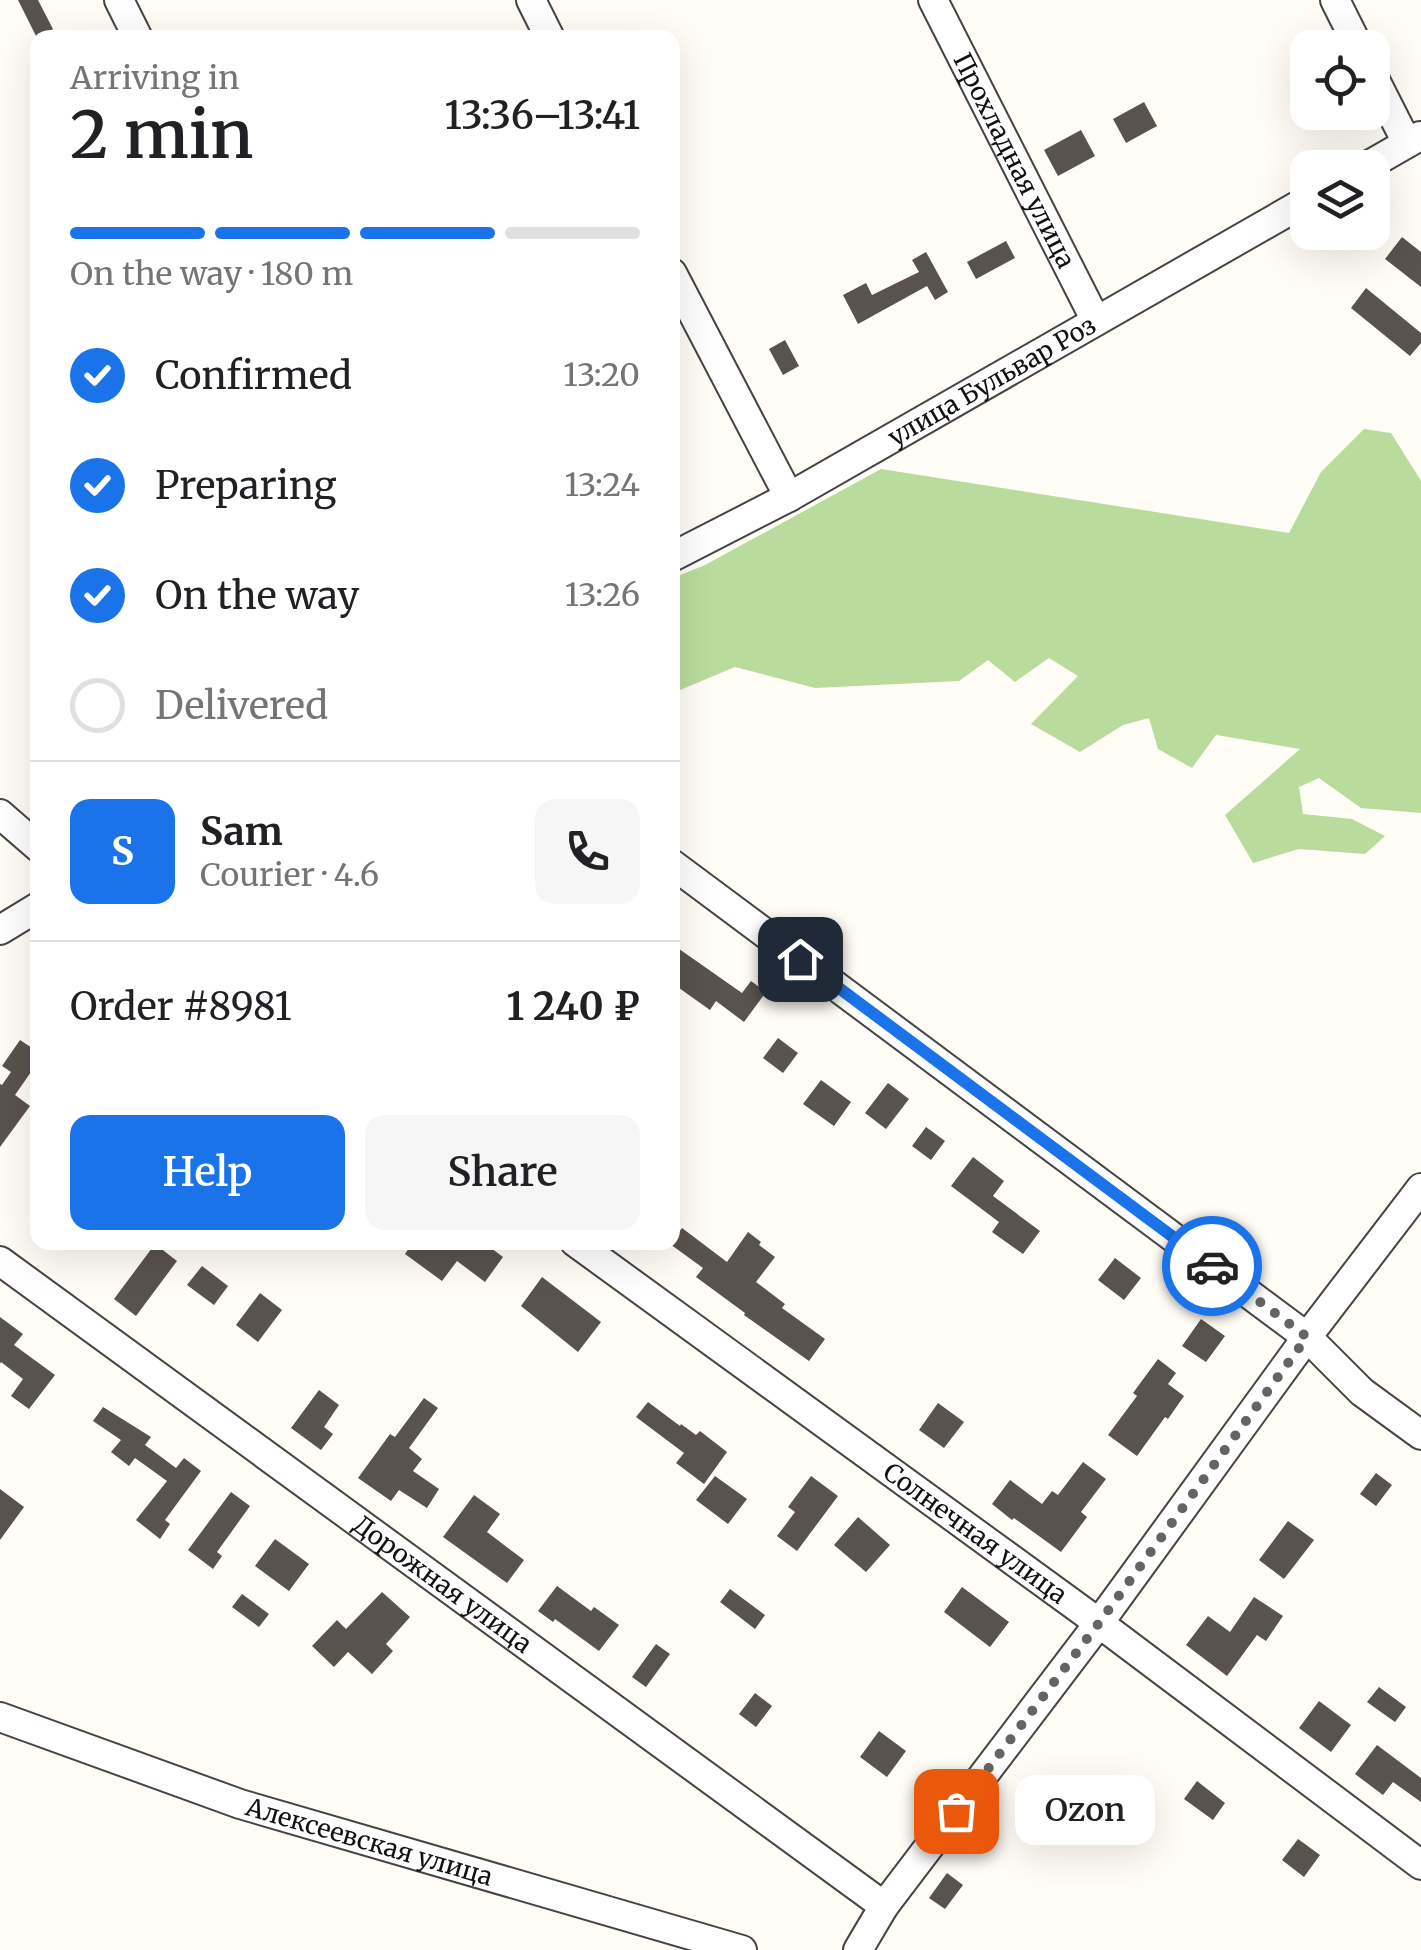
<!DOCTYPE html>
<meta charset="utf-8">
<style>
:root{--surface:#fff;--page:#f6f6f6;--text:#202124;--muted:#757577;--line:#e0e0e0;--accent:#1a73e8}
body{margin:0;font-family:Merriweather,serif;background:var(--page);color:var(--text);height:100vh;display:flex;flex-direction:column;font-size:38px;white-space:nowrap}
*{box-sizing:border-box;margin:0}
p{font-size:32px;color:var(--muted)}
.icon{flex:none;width:55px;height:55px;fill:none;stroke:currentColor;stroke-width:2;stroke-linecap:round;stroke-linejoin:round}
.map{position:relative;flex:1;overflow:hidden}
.sheet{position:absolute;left:30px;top:30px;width:650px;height:1220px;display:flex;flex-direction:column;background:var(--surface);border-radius:20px;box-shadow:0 10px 40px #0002}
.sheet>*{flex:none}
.tools{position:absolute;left:1290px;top:30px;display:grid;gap:20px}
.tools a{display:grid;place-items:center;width:100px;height:100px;border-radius:20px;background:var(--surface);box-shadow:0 10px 40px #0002;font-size:50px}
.pin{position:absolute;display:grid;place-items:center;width:85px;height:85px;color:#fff;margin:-42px;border-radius:20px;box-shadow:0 5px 15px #0006}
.courier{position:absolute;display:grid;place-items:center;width:100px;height:100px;margin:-50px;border:8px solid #1a73e8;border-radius:50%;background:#fff;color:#222;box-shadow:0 2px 12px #0007}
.bubble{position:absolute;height:70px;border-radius:20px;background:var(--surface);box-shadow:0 10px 40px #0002;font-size:32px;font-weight:600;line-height:70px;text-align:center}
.summary em{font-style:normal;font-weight:600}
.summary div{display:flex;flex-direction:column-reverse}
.summary{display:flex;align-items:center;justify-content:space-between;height:170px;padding:0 40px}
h1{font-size:65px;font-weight:600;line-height:75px}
.bar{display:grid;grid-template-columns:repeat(4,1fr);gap:15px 10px;align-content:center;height:120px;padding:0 40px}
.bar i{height:12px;border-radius:8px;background:var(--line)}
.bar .on{background:var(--accent)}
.bar p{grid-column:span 4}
.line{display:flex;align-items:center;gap:25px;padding:0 40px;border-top:2px solid var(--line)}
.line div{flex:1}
.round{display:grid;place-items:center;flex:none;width:105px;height:105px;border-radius:20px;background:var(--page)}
ol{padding:0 40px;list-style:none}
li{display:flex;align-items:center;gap:30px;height:110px}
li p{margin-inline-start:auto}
li .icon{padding:10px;border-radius:50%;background:var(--accent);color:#fff;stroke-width:4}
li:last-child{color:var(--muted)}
li i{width:55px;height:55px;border:5px solid var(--line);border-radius:50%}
.cta{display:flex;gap:20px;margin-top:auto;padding:20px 40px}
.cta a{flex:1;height:115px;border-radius:20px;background:var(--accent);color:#fff;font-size:40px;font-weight:600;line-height:115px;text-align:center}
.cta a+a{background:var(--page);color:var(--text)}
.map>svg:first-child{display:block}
.forest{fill:#b9dc9c}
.building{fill:#5a524d}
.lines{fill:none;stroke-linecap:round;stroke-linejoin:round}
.minor-casing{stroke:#444;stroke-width:32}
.minor{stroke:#fff;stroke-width:28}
.done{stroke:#646461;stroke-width:10;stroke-dasharray:0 18}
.route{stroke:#1a73e8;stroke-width:12}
.labels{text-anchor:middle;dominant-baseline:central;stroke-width:10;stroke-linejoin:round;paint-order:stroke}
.street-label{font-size:25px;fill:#111;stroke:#fff}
</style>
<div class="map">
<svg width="1421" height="1950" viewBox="0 0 1421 1950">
<rect width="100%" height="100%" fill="#fffdf5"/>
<path class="forest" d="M 1364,429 L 1391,433 L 1421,481 L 1421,813 L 1361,808 L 1319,778 L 1299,787 L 1303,814 L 1352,819 L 1385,836 L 1365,854 L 1299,849 L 1253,863 L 1225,815 L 1300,749 L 1216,735 L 1192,768 L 1158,749 L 1149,718 L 1123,725 L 1080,752 L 1031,724 L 1078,676 L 1049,658 L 1015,682 L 988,660 L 959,681 L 815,688 L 735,667 L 673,693 L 673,578 L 705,565 L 881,469 L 1289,533 L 1321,472 Z"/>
<path class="building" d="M 18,0 L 38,0 L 53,29 L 37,38 Z
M 1144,102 L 1157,126 L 1126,143 L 1113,119 Z
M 1081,130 L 1095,156 L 1058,176 L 1044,150 Z
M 1402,237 L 1421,252 L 1421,287 L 1385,259 Z
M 1006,241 L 1015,258 L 976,279 L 967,262 Z
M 926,252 L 948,292 L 935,300 L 927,286 L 858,324 L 843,295 L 866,283 L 872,295 L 919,272 L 912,260 Z
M 1366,288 L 1421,333 L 1421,343 L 1410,356 L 1351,308 Z
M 785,340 L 799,366 L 783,375 L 769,349 Z
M 672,944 L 742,993 L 751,981 L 766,992 L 744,1022 L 716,1001 L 710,1010 L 672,983 Z
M 778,1038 L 798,1053 L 783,1073 L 763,1058 Z
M 20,1040 L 38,1052 L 38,1062 L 15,1095 L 30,1106 L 0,1147 L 0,1084 L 2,1085 L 11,1072 L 2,1066 Z
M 821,1080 L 851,1102 L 834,1126 L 803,1104 Z
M 888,1083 L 909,1099 L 886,1129 L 865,1113 Z
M 926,1127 L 945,1141 L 931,1160 L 912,1146 Z
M 973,1157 L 1004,1181 L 993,1196 L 1040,1231 L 1023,1254 L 992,1232 L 999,1222 L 951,1186 Z
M 682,1228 L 727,1262 L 748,1232 L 761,1242 L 759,1245 L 775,1257 L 756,1282 L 785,1304 L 782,1308 L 825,1339 L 809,1361 L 744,1315 L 745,1313 L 696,1277 L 703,1268 L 670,1244 Z
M 413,1242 L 483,1242 L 503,1257 L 485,1282 L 457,1261 L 442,1281 L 405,1254 Z
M 155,1244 L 177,1261 L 136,1316 L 114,1299 Z
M 1115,1258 L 1141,1278 L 1124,1300 L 1098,1280 Z
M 202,1266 L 228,1286 L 214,1305 L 187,1285 Z
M 542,1277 L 601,1322 L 578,1352 L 521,1306 Z
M 260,1293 L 282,1310 L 258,1342 L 236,1325 Z
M 0,1317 L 23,1334 L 14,1345 L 55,1375 L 29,1409 L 11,1396 L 23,1379 L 1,1362 L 0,1364 Z
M 1201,1319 L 1225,1336 L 1206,1362 L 1182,1346 Z
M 1158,1359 L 1176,1373 L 1168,1384 L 1184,1396 L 1168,1419 L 1165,1417 L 1137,1456 L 1108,1435 L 1137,1396 L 1133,1393 Z
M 319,1390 L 339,1405 L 324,1427 L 333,1434 L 321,1450 L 291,1428 Z
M 424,1398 L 438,1408 L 409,1448 L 422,1459 L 413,1471 L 439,1489 L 427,1508 L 399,1490 L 391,1501 L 358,1478 L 390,1434 L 395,1437 Z
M 648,1402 L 680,1426 L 681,1424 L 696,1435 L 700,1431 L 727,1452 L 704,1484 L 676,1463 L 684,1453 L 636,1417 Z
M 938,1403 L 964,1422 L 944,1448 L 919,1430 Z
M 103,1407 L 151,1437 L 145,1445 L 176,1468 L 184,1458 L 201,1471 L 165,1520 L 170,1524 L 160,1539 L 136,1520 L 167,1481 L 135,1458 L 129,1466 L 111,1452 L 121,1440 L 93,1421 Z
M 1083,1462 L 1106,1479 L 1081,1512 L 1087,1517 L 1061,1552 L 1014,1518 L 1012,1520 L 992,1504 L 1010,1480 L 1042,1504 L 1052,1491 L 1058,1495 Z
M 1376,1473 L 1392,1485 L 1376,1506 L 1360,1494 Z
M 715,1476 L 747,1499 L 728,1524 L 696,1500 Z
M 811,1476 L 838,1496 L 797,1551 L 777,1536 L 795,1512 L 788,1507 Z
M 0,1489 L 24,1507 L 0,1540 Z
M 231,1492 L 250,1506 L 217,1552 L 222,1556 L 213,1569 L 188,1550 Z
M 474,1495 L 500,1514 L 487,1532 L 524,1560 L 507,1583 L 443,1537 Z
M 858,1517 L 890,1545 L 866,1572 L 834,1545 Z
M 1288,1521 L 1314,1540 L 1284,1579 L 1259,1560 Z
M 275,1539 L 309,1564 L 289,1591 L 255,1566 Z
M 557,1586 L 591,1611 L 594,1607 L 619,1625 L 599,1651 L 555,1619 L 553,1622 L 538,1611 Z
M 962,1587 L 1009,1622 L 990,1647 L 944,1612 Z
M 730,1589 L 765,1615 L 755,1629 L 720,1602 Z
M 382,1592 L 410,1617 L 386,1644 L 393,1651 L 372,1674 L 348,1652 L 334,1667 L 312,1646 L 337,1620 L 346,1629 Z
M 242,1594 L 269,1614 L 259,1627 L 232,1607 Z
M 1254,1597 L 1283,1616 L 1266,1641 L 1257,1635 L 1227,1676 L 1186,1645 L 1208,1616 L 1230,1632 Z
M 656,1644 L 670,1654 L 646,1687 L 632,1677 Z
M 1379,1687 L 1406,1707 L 1395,1722 L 1367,1702 Z
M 755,1693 L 772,1706 L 756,1727 L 739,1714 Z
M 1319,1701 L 1351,1725 L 1331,1752 L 1299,1728 Z
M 879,1731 L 906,1751 L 887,1777 L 860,1757 Z
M 1377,1745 L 1421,1778 L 1421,1802 L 1393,1782 L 1383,1795 L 1355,1774 Z
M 1099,1776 L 1128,1797 L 1109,1822 L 1081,1801 Z
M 1197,1781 L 1225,1803 L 1213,1820 L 1184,1799 Z
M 1298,1839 L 1320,1855 L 1304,1877 L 1282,1860 Z
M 947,1873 L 963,1885 L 945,1909 L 929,1898 Z"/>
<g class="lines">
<g class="minor-casing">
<g id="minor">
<path d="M 119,0 L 138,38"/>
<path d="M 531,0 L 550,38"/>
<path id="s1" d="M 933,0 L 1096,321"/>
<path d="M 1335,0 L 1359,48"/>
<path d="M 1372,74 L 1407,143"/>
<path d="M 1364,168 L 1420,136"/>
<path d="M 672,273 L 789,497"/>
<path id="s2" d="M 672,557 L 789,497 L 1308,200"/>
<path d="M 0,814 L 38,847"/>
<path d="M 672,864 L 1307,1337 L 1362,1392 L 1421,1435"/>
<path d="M 0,930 L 38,907"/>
<path id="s3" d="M 575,1242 L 1099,1623 L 1421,1865"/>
<path id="s4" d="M 0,1261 L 884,1906"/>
<path id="s5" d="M 0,1717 L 240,1804 L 742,1950"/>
<path d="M 858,1950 L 884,1906 L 1099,1623 L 1307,1337 L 1421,1188"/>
</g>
</g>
<use href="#minor" class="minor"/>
</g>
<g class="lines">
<path class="done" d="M 956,1811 L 1099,1623 L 1307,1337 L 1212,1266"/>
<path class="route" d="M 800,959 L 1212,1266"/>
</g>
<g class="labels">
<g class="street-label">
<text stroke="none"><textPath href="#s1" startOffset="180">Прохладная улица</textPath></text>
<text stroke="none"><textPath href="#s2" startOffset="365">улица Бульвар Роз</textPath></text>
<text stroke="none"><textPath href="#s3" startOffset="495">Солнечная улица</textPath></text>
<text stroke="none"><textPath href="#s4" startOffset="548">Дорожная улица</textPath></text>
<text stroke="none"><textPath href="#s5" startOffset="390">Алексеевская улица</textPath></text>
</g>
</g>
</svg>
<div class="tools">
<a><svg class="icon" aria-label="locate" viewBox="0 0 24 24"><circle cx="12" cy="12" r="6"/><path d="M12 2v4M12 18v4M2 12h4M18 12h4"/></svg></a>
<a><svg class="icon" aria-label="layers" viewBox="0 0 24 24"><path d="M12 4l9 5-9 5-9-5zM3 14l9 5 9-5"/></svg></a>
</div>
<div class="pin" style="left:956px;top:1811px;background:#ea580c"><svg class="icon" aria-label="bag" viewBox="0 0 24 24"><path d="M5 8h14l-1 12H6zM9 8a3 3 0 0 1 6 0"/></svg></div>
<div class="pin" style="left:800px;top:959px;background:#1f2937"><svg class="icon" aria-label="home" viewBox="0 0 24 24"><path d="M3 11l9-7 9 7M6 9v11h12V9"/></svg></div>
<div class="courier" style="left:1212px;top:1266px"><svg class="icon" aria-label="car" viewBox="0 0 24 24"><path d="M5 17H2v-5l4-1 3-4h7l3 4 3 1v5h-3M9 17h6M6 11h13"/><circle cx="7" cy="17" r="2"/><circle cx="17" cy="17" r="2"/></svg></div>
<div class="bubble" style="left:1015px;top:1775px;width:140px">Ozon</div>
<section class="sheet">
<div class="summary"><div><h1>2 min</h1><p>Arriving in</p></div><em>13:36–13:41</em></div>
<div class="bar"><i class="on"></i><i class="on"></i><i class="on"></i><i></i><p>On the way · 180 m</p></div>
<ol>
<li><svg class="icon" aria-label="check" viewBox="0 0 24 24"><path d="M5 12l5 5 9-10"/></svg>Confirmed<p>13:20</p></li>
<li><svg class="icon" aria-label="check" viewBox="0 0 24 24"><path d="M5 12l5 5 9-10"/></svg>Preparing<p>13:24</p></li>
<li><svg class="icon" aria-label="check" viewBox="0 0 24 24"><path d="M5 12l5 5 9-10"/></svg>On the way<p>13:26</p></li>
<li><i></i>Delivered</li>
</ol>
<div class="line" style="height:180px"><b class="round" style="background:var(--accent);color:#fff">S</b><div><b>Sam</b><p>Courier · 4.6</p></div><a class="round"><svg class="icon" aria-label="phone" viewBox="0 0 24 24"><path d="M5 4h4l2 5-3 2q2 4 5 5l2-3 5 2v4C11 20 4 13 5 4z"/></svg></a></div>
<div class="line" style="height:130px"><div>Order #8981</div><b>1 240 ₽</b></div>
<div class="cta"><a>Help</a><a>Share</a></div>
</section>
</div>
